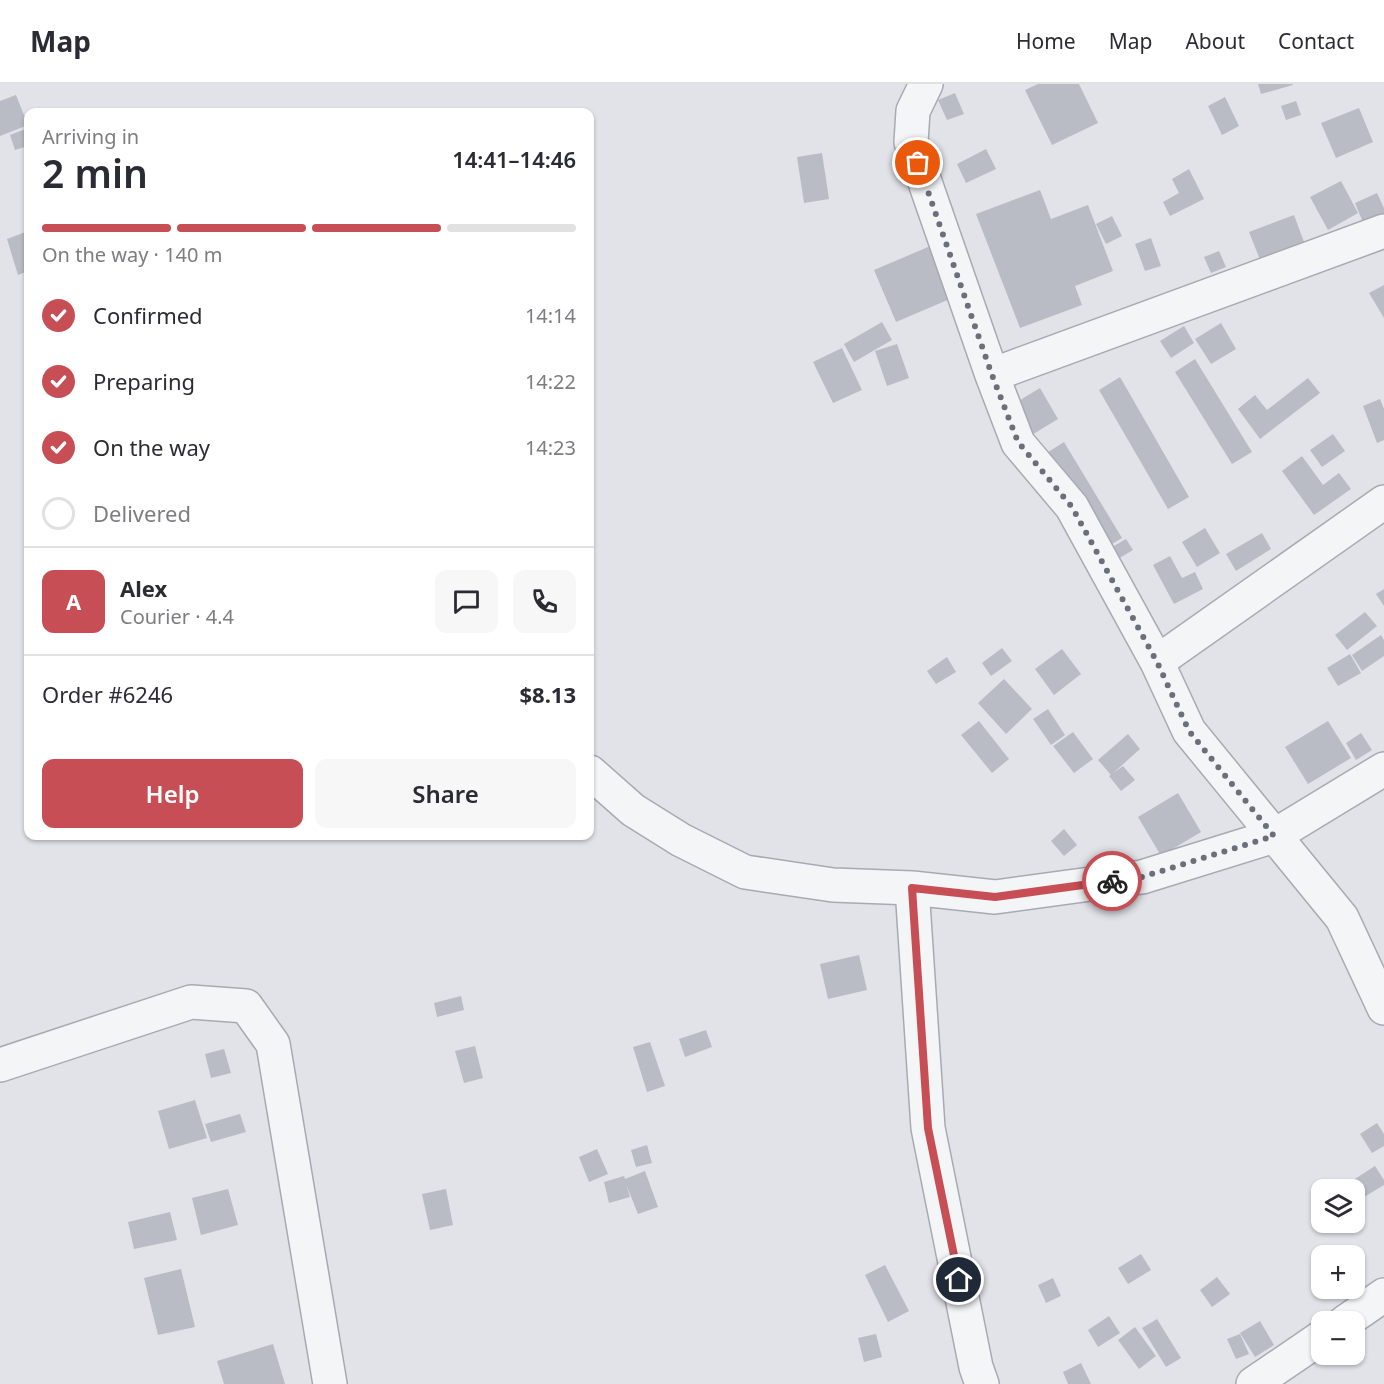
<!DOCTYPE html>
<meta charset="utf-8">
<style>
:root{--surface:#fff;--page:#f7f7f7;--text:#2b2b33;--muted:#7c7c81;--line:#e1e1e2;--accent:#c64e54}
body{margin:0;font-family:"Noto Sans",sans-serif;background:var(--page);color:var(--text);height:100vh;display:flex;flex-direction:column;font-size:22px;white-space:nowrap}
*{box-sizing:border-box;margin:0}
p{font-size:20px;color:var(--muted)}
.icon{flex:none;width:33px;height:33px;fill:none;stroke:currentColor;stroke-width:2;stroke-linecap:round;stroke-linejoin:round}
.map{position:relative;flex:1;overflow:hidden}
.side{position:absolute;left:24px;top:24px;width:570px;height:732px;display:flex;flex-direction:column;background:var(--surface);border-radius:12px;box-shadow:0 2px 4px #0004}
.side>*{flex:none}
.buttons{position:absolute;left:1311px;top:1095px;display:grid;gap:12px}
.buttons a{display:grid;place-items:center;width:54px;height:54px;border-radius:12px;background:var(--surface);box-shadow:0 2px 4px #0004;font-size:30px}
.pin{position:absolute;display:grid;place-items:center;width:51px;height:51px;color:#fff;margin:-26px;border:3px solid #fff;border-radius:50%;box-shadow:0 2px 6px #0007}
.courier{position:absolute;display:grid;place-items:center;width:60px;height:60px;margin:-30px;border:4px solid #c64e54;border-radius:50%;background:#fff;color:#222;box-shadow:0 2px 8px #0007}
.headline em{font-style:normal;font-weight:600}
.headline div{display:flex;flex-direction:column-reverse}
.headline{display:flex;align-items:center;justify-content:space-between;height:102px;padding:0 18px}
h1{font-size:39px;font-weight:600;line-height:45px}
.bar{display:grid;grid-template-columns:repeat(4,1fr);gap:9px 6px;align-content:center;height:72px;padding:0 18px}
.bar i{height:8px;border-radius:4px;background:var(--line)}
.bar .active{background:var(--accent)}
.bar p{grid-column:span 4}
.line{display:flex;align-items:center;gap:15px;padding:0 18px;border-top:2px solid var(--line)}
.line div{flex:1}
.round{display:grid;place-items:center;flex:none;width:63px;height:63px;border-radius:12px;background:var(--page)}
ol{padding:0 18px;list-style:none}
li{display:flex;align-items:center;gap:18px;height:66px}
li p{margin-inline-start:auto}
li .icon{padding:6px;border-radius:50%;background:var(--accent);color:#fff;stroke-width:4}
li:last-child{color:var(--muted)}
li i{width:33px;height:33px;border:3px solid var(--line);border-radius:50%}
.primary-button{display:flex;gap:12px;margin-top:auto;padding:12px 18px}
.primary-button a{flex:1;height:69px;border-radius:12px;background:var(--accent);color:#fff;font-size:24px;font-weight:600;line-height:69px;text-align:center}
.primary-button a+a{background:var(--page);color:var(--text)}
header{display:flex;align-items:center;gap:36px;box-sizing:border-box;height:84px;padding:0 30px;background:var(--surface);border-bottom:2px solid var(--line)}
header strong{font-size:28px}
nav{display:flex;gap:33px;margin-inline-start:auto;font-size:21px}
.map>svg:first-child{display:block}
.building{fill:#b9bcc5}
.lines{fill:none;stroke-linecap:round;stroke-linejoin:round}
.street-casing{stroke:#a7aab3;stroke-width:36}
.street{stroke:#f4f5f7;stroke-width:33}
.done{stroke:#6b6f7b;stroke-width:6;stroke-dasharray:0 10.8}
.route{stroke:#c64e54;stroke-width:8}
</style>
<header>
<strong>Map</strong>
<nav><a>Home</a><a>Map</a><a>About</a><a>Contact</a></nav>
</header>
<div class="map">
<svg width="1384" height="1300" viewBox="0 0 1384 1300">
<rect width="100%" height="100%" fill="#e1e3e9"/>
<path class="building" d="M 1038,0 L 1079,0 L 1098,39 L 1052,61 L 1025,6 Z
M 1258,0 L 1293,0 L 1293,1 L 1261,10 Z
M 955,9 L 964,30 L 947,36 L 938,16 Z
M 16,11 L 28,41 L 0,52 L 0,17 Z
M 1225,13 L 1239,42 L 1222,51 L 1208,22 Z
M 1296,17 L 1301,31 L 1286,36 L 1281,22 Z
M 1359,24 L 1373,58 L 1336,74 L 1321,39 Z
M 28,44 L 28,62 L 15,66 L 10,51 Z
M 986,65 L 996,85 L 966,99 L 957,80 Z
M 822,69 L 829,115 L 804,119 L 797,73 Z
M 913,75 L 919,92 L 900,98 L 894,82 Z
M 1189,85 L 1204,115 L 1170,132 L 1163,118 L 1179,109 L 1172,95 Z
M 1341,97 L 1358,129 L 1328,146 L 1310,113 Z
M 1040,106 L 1051,135 L 1088,121 L 1113,187 L 1075,202 L 1082,221 L 1020,244 L 976,130 Z
M 1377,109 L 1384,124 L 1384,132 L 1364,141 L 1355,119 Z
M 1294,131 L 1307,166 L 1263,183 L 1249,148 Z
M 1112,132 L 1122,152 L 1106,160 L 1096,140 Z
M 28,147 L 28,187 L 18,191 L 7,155 Z
M 1151,154 L 1161,182 L 1145,187 L 1135,160 Z
M 935,160 L 957,212 L 896,238 L 874,186 Z
M 1219,167 L 1226,183 L 1211,189 L 1204,173 Z
M 1384,201 L 1384,234 L 1369,209 Z
M 882,238 L 892,256 L 854,278 L 844,260 Z
M 1221,239 L 1236,265 L 1211,280 L 1195,255 Z
M 1184,242 L 1194,259 L 1171,274 L 1160,257 Z
M 897,260 L 909,294 L 887,302 L 875,267 Z
M 842,264 L 862,306 L 833,319 L 813,278 Z
M 1195,275 L 1252,368 L 1232,380 L 1175,288 Z
M 1120,293 L 1189,413 L 1168,425 L 1099,306 Z
M 1308,294 L 1320,309 L 1260,355 L 1238,325 L 1255,311 L 1267,326 Z
M 1040,304 L 1058,335 L 1030,352 L 1012,321 Z
M 1380,315 L 1384,325 L 1384,356 L 1377,359 L 1363,322 Z
M 1333,350 L 1345,367 L 1322,383 L 1310,366 Z
M 1064,358 L 1122,454 L 1102,466 L 1045,370 Z
M 1302,372 L 1323,401 L 1339,389 L 1351,405 L 1314,431 L 1282,387 Z
M 1205,444 L 1220,469 L 1197,483 L 1182,458 Z
M 1262,449 L 1271,465 L 1236,487 L 1226,470 Z
M 1126,455 L 1133,466 L 1113,478 L 1107,466 Z
M 1170,472 L 1182,494 L 1195,488 L 1203,505 L 1174,520 L 1153,481 Z
M 1384,505 L 1384,522 L 1376,510 Z
M 1365,528 L 1377,542 L 1347,566 L 1335,551 Z
M 1381,551 L 1384,556 L 1384,572 L 1362,587 L 1352,571 Z
M 1002,564 L 1012,577 L 991,592 L 982,579 Z
M 1062,565 L 1081,590 L 1054,611 L 1035,585 Z
M 1350,570 L 1361,589 L 1338,602 L 1327,584 Z
M 947,573 L 956,588 L 936,600 L 927,587 Z
M 1004,595 L 1032,625 L 1006,650 L 978,619 Z
M 1048,625 L 1065,651 L 1051,661 L 1033,635 Z
M 979,637 L 1009,675 L 992,689 L 961,651 Z
M 1328,637 L 1351,674 L 1308,700 L 1285,663 Z
M 1073,648 L 1093,675 L 1074,689 L 1053,662 Z
M 1361,649 L 1372,666 L 1356,676 L 1346,659 Z
M 1128,650 L 1140,665 L 1111,691 L 1098,676 Z
M 1123,682 L 1135,696 L 1121,707 L 1109,692 Z
M 1178,709 L 1201,748 L 1161,772 L 1138,733 Z
M 1064,745 L 1077,761 L 1064,772 L 1051,757 Z
M 859,871 L 867,906 L 828,915 L 820,880 Z
M 461,912 L 464,926 L 437,933 L 434,919 Z
M 706,946 L 712,963 L 685,973 L 679,955 Z
M 650,958 L 665,1002 L 647,1008 L 633,963 Z
M 475,962 L 483,994 L 464,999 L 455,967 Z
M 224,965 L 231,989 L 211,994 L 205,970 Z
M 195,1016 L 207,1054 L 169,1065 L 158,1027 Z
M 240,1030 L 246,1048 L 211,1058 L 205,1040 Z
M 1377,1039 L 1384,1050 L 1384,1062 L 1372,1069 L 1360,1050 Z
M 647,1061 L 652,1079 L 636,1083 L 631,1066 Z
M 597,1065 L 608,1090 L 589,1098 L 579,1073 Z
M 1375,1082 L 1384,1096 L 1384,1101 L 1354,1119 L 1354,1106 L 1347,1106 L 1344,1102 Z
M 645,1087 L 658,1123 L 638,1130 L 626,1100 L 630,1113 L 609,1119 L 604,1098 L 624,1092 L 625,1095 Z
M 228,1105 L 238,1141 L 201,1151 L 192,1114 Z
M 446,1105 L 453,1141 L 430,1146 L 422,1110 Z
M 170,1128 L 177,1156 L 134,1165 L 128,1138 Z
M 1141,1170 L 1151,1186 L 1128,1200 L 1118,1184 Z
M 885,1181 L 909,1227 L 888,1238 L 865,1191 Z
M 181,1185 L 195,1243 L 158,1251 L 144,1194 Z
M 1217,1193 L 1230,1210 L 1212,1223 L 1200,1206 Z
M 1053,1194 L 1061,1212 L 1046,1219 L 1038,1201 Z
M 1109,1232 L 1120,1249 L 1098,1263 L 1088,1246 Z
M 1157,1235 L 1181,1274 L 1166,1283 L 1142,1244 Z
M 1260,1237 L 1274,1261 L 1255,1273 L 1240,1249 Z
M 1135,1243 L 1156,1272 L 1139,1285 L 1118,1256 Z
M 876,1250 L 882,1273 L 864,1278 L 858,1254 Z
M 1240,1250 L 1249,1270 L 1236,1275 L 1227,1255 Z
M 273,1260 L 285,1300 L 224,1300 L 217,1277 Z
M 1081,1279 L 1091,1300 L 1068,1300 L 1063,1288 Z"/>
<g class="lines">
<g class="street-casing">
<path id="street" d="M 926,0 L 913,27 L 911,58 L 992,291 L 1018,359 L 1072,423 L 1157,578 L 1189,647 L 1342,834 L 1384,924
M 992,291 L 1384,147
M 1157,578 L 1384,418
M 590,688 L 633,726 L 681,756 L 745,788 L 833,801 L 912,804 L 995,813 L 1142,793 L 1274,752 L 1384,685
M 912,804 L 928,1044 L 976,1283 L 982,1300
M 0,981 L 191,918 L 246,922 L 273,960 L 330,1300
M 1345,1238 L 1384,1211
M 1253,1300 L 1322,1253"/>
</g>
<use href="#street" class="street"/>
</g>
<g class="lines">
<path class="done" d="M 918,79 L 992,291 L 1018,358 L 1072,423 L 1157,578 L 1189,647 L 1274,752 L 1142,793 L 1112,797"/>
<path class="route" d="M 959,1196 L 928,1044 L 912,804 L 995,813 L 1112,797"/>
</g>
</svg>
<div class="buttons">
<a><svg class="icon" aria-label="layers" viewBox="0 0 24 24"><path d="M12 4l9 5-9 5-9-5zM3 14l9 5 9-5"/></svg></a>
<a>+</a>
<a>−</a>
</div>
<div class="pin" style="left:918px;top:79px;background:#ea580c"><svg class="icon" aria-label="bag" viewBox="0 0 24 24"><path d="M5 8h14l-1 12H6zM9 8a3 3 0 0 1 6 0"/></svg></div>
<div class="pin" style="left:959px;top:1196px;background:#1f2937"><svg class="icon" aria-label="home" viewBox="0 0 24 24"><path d="M3 11l9-7 9 7M6 9v11h12V9"/></svg></div>
<div class="courier" style="left:1112px;top:797px"><svg class="icon" aria-label="bike" viewBox="0 0 24 24"><circle cx="6" cy="16" r="4"/><circle cx="18" cy="16" r="4"/><path d="M6 16l4-8h5l3 8M10 8l3 8H6M13 5h3"/></svg></div>
<section class="side">
<div class="headline"><div><h1>2 min</h1><p>Arriving in</p></div><em>14:41–14:46</em></div>
<div class="bar"><i class="active"></i><i class="active"></i><i class="active"></i><i></i><p>On the way · 140 m</p></div>
<ol>
<li><svg class="icon" aria-label="check" viewBox="0 0 24 24"><path d="M5 12l5 5 9-10"/></svg>Confirmed<p>14:14</p></li>
<li><svg class="icon" aria-label="check" viewBox="0 0 24 24"><path d="M5 12l5 5 9-10"/></svg>Preparing<p>14:22</p></li>
<li><svg class="icon" aria-label="check" viewBox="0 0 24 24"><path d="M5 12l5 5 9-10"/></svg>On the way<p>14:23</p></li>
<li><i></i>Delivered</li>
</ol>
<div class="line" style="height:108px"><b class="round" style="background:var(--accent);color:#fff">A</b><div><b>Alex</b><p>Courier · 4.4</p></div><a class="round"><svg class="icon" aria-label="chat" viewBox="0 0 24 24"><path d="M4 5h16v11H9l-5 4z"/></svg></a><a class="round"><svg class="icon" aria-label="phone" viewBox="0 0 24 24"><path d="M5 4h4l2 5-3 2q2 4 5 5l2-3 5 2v4C11 20 4 13 5 4z"/></svg></a></div>
<div class="line" style="height:78px"><div>Order #6246</div><b>$8.13</b></div>
<div class="primary-button"><a>Help</a><a>Share</a></div>
</section>
</div>
